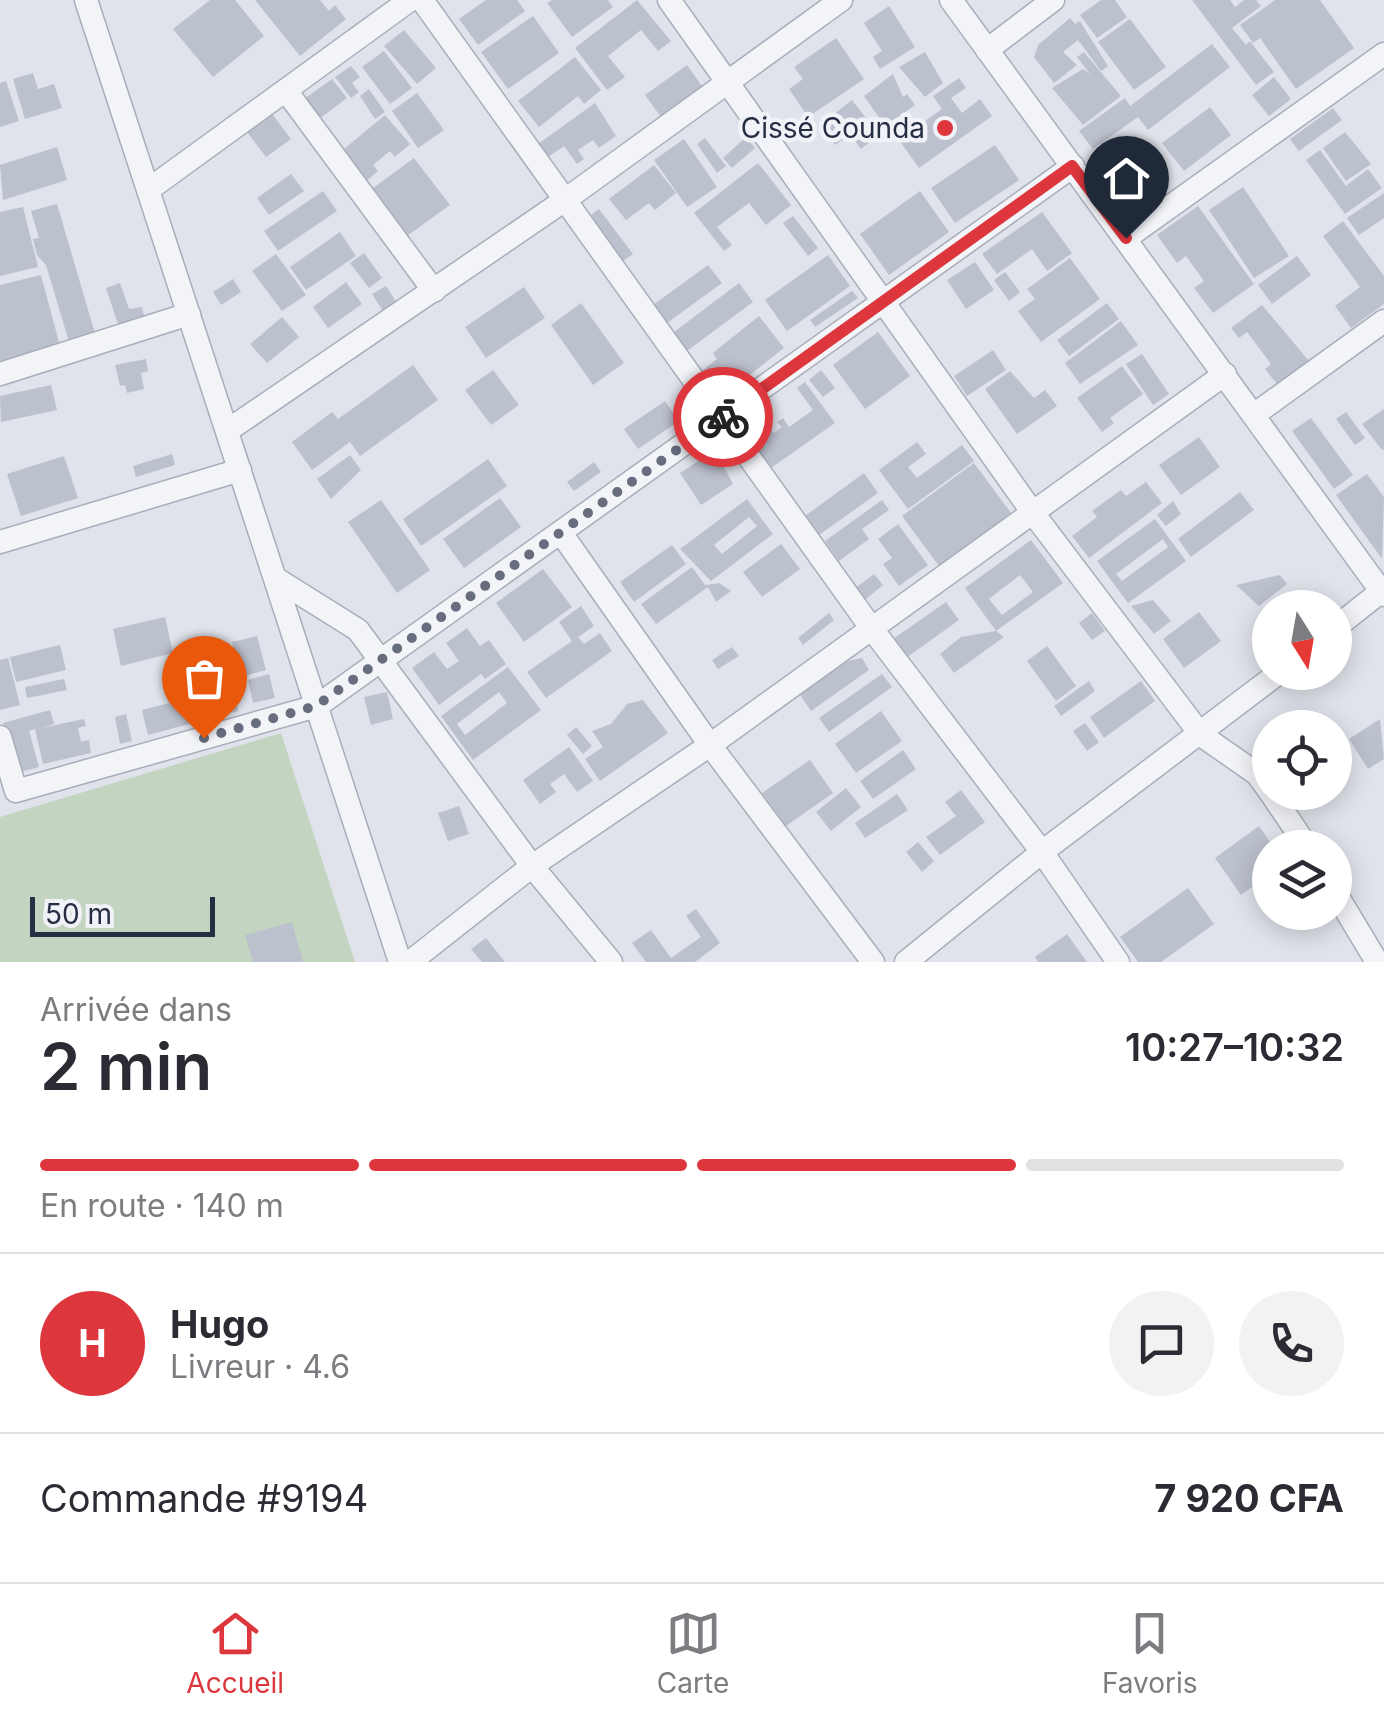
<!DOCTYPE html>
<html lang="fr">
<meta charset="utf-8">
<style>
:root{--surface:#fff;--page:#f2f2f3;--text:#2b2b33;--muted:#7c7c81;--line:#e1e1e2;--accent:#dd373d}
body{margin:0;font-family:Inter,sans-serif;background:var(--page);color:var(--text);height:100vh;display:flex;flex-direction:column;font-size:38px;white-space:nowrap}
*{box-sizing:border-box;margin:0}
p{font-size:32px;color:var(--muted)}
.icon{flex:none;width:55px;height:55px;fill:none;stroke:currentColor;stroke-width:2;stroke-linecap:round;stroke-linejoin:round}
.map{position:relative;height:962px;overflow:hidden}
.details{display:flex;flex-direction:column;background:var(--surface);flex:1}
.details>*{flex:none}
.needle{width:65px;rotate:169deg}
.controls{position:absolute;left:1252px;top:590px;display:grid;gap:20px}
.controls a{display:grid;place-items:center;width:100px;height:100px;border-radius:50%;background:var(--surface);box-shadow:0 5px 25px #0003;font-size:50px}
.scale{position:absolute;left:30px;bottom:25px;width:185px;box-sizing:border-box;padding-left:10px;border:5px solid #262e44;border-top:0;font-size:28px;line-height:35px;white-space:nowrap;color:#262e44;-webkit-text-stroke:8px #f0f2f8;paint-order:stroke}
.pin{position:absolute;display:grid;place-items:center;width:85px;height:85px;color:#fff;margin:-102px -42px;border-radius:50% 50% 50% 0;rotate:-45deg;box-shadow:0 0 10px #0007}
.pin .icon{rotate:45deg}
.courier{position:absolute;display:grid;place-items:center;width:100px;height:100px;margin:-50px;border:8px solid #dd373d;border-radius:50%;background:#fff;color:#222;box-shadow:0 2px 12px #0007}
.headline em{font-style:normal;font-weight:600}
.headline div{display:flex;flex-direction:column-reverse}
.headline{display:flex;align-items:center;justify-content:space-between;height:170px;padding:0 40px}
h1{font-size:65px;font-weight:600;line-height:75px}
.bar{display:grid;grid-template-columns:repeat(4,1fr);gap:15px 10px;align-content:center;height:120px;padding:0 40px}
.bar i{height:12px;border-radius:8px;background:var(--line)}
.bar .selected{background:var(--accent)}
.bar p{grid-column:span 4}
.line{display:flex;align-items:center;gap:25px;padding:0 40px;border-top:2px solid var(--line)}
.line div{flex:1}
.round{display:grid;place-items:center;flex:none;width:105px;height:105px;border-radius:52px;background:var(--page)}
.tabs{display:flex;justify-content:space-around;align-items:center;height:140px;border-top:2px solid var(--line);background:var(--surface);font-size:28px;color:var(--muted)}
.tabs a{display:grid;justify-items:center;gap:5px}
.tabs .selected{color:var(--accent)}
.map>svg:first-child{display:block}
.green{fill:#c3d5c0}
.building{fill:#bcc1ce;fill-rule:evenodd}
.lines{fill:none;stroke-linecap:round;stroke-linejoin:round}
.street-casing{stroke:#a8adb9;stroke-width:25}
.street{stroke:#f3f4f8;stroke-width:22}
.done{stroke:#676d7e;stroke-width:10;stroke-dasharray:0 18}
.route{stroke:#dd373d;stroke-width:12}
.poi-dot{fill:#dd373d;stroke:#f0f2f8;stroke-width:4}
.labels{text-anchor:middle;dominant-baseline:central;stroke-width:9;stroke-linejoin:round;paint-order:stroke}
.poi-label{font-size:28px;fill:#262e44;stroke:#f0f2f8;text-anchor:end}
</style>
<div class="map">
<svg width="1384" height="962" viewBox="0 0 1384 962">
<rect width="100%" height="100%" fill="#e0e3eb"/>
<path class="green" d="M 281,733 L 355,962 L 0,962 L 0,817 Z"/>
<path class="building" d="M 210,0 L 235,0 L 264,36 L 213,77 L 173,29 Z
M 255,0 L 320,0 L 329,11 L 335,5 L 346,19 L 300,56 Z
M 486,0 L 517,0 L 525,11 L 478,45 L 459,19 Z
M 552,0 L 608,0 L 613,7 L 572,37 L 547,3 Z
M 637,0 L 671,41 L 658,51 L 641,30 L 608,56 L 625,77 L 607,90 L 575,48 Z
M 1101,0 L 1115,0 L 1127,17 L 1097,38 L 1080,15 Z
M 1192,0 L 1230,0 L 1235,7 L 1244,0 L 1256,0 L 1261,6 L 1232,28 L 1246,45 L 1250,41 L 1274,72 L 1256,85 Z
M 1275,0 L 1320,0 L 1354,48 L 1296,89 L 1260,38 L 1253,43 L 1240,25 Z
M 889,6 L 915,47 L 880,69 L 873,57 L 882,51 L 864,23 Z
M 533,16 L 559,53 L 508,89 L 481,52 Z
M 1070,18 L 1075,24 L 1080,21 L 1108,66 L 1101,71 L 1078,40 L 1063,52 L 1077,65 L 1054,83 L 1034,57 L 1038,45 Z
M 1130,19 L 1166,67 L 1134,90 L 1098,42 Z
M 404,30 L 436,68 L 417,84 L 384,46 Z
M 836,38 L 864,79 L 808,117 L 789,89 L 803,79 L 794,67 Z
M 1212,44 L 1230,67 L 1148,130 L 1138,117 L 1093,149 L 1079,131 L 1125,98 L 1130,106 Z
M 384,51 L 412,88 L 390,104 L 362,67 Z
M 925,52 L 943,83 L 925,97 L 899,67 Z
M 1084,52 L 1121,96 L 1083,125 L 1052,88 L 1083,69 L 1090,74 L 1077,57 Z
M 575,57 L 601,90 L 584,104 L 578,96 L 539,127 L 518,101 Z
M 687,65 L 704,89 L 661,117 L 645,95 Z
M 351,66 L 360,77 L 352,83 L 359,92 L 351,98 L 335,77 Z
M 33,73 L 38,89 L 54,84 L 62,108 L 25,119 L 13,79 Z
M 893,74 L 903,97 L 907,94 L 915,105 L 885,126 L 864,96 Z
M 1274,77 L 1291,99 L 1269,116 L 1252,95 Z
M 959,78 L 966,88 L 951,98 L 962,113 L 980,99 L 992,116 L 919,168 L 899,140 L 942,109 L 933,96 Z
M 332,79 L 347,98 L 319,119 L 304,99 Z
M 6,81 L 19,121 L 0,127 L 0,83 Z
M 369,89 L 385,112 L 375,119 L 360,96 Z
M 417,93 L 444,130 L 418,148 L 392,111 Z
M 852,100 L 879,135 L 861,149 L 850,134 L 835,145 L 820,125 Z
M 595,103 L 616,136 L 599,148 L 593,140 L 578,150 L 584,159 L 577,164 L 564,146 L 548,157 L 538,144 Z
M 1210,107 L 1231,135 L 1184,171 L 1162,143 Z
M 1333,108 L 1342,120 L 1299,151 L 1290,139 Z
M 269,110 L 291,139 L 266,157 L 244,128 Z
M 385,115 L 410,144 L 395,157 L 390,151 L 373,165 L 378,171 L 363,184 L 338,154 Z
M 1345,132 L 1371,164 L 1346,181 L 1323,148 Z
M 746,137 L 755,148 L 732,168 L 723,158 Z
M 705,138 L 726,166 L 717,173 L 697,144 Z
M 684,139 L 717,187 L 687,207 L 654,160 Z
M 995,145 L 1019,180 L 955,223 L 931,188 Z
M 57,147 L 67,180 L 3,200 L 0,165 Z
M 1320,150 L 1346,186 L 1368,169 L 1382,188 L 1345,214 L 1306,160 Z
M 1110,152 L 1128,175 L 1114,185 L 1097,163 Z
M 414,158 L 450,205 L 400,241 L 365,194 Z
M 758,163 L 791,205 L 766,225 L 749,203 L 717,227 L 732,245 L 724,251 L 694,213 Z
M 654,165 L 676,193 L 655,210 L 649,203 L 626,220 L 609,199 Z
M 291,174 L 304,191 L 269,215 L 257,198 Z
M 1243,187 L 1289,256 L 1254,278 L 1209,210 Z
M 323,191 L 337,211 L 278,251 L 264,231 Z
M 920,191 L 949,232 L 889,275 L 860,234 Z
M 1384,193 L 1384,218 L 1359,235 L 1347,218 Z
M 57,204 L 96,337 L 70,345 L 46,265 L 37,255 L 33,239 L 39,238 L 31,211 Z
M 1198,206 L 1254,284 L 1213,313 L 1194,288 L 1204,281 L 1186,256 L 1177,263 L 1157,235 Z
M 23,207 L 38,267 L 0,276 L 0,212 Z
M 599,209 L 633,254 L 620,263 L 586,219 Z
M 1042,212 L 1072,253 L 1047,271 L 1032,249 L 997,274 L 982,254 Z
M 793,216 L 818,248 L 808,256 L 783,223 Z
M 1343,221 L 1384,276 L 1384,304 L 1351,328 L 1335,306 L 1360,287 L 1323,236 Z
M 340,232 L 356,256 L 306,290 L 290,267 Z
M 364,253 L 382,278 L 369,288 L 350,263 Z
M 276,254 L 306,295 L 282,311 L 252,271 Z
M 828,255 L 850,286 L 787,331 L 765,300 Z
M 1297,256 L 1311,275 L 1272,304 L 1258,285 Z
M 1070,258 L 1100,299 L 1041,342 L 1018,311 L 1035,299 L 1027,289 Z
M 975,262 L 994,290 L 966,309 L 947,280 Z
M 708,265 L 722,283 L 667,323 L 653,305 Z
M 1005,272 L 1020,292 L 1009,301 L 994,280 Z
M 41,275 L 60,346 L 0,362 L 0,285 Z
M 233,279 L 241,292 L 221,305 L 213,292 Z
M 346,282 L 362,304 L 328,328 L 313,307 Z
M 120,283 L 129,309 L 142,307 L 145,321 L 119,327 L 106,288 Z
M 739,283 L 753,302 L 687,351 L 674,332 Z
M 386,286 L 397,303 L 383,311 L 372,294 Z
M 524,287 L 545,318 L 486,358 L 465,327 Z
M 852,291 L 858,298 L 815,327 L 810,320 Z
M 581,303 L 624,363 L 593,385 L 551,325 Z
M 1107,303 L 1119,319 L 1069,356 L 1057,340 Z
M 1262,305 L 1309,361 L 1277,384 L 1265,369 L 1271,364 L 1247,332 L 1239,338 L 1231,328 Z
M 759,316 L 784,348 L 718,400 L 698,374 L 717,359 L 713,353 Z
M 282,317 L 299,337 L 267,363 L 250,344 Z
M 1121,321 L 1138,345 L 1080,384 L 1065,363 Z
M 878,332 L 910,376 L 865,409 L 833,365 Z
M 993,350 L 1006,370 L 967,396 L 954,376 Z
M 1142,354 L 1169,394 L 1153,405 L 1126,364 Z
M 146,359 L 148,371 L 141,373 L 144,389 L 127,393 L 125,385 L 120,386 L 115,365 Z
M 413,365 L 438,400 L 360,456 L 350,442 L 312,470 L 292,442 L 332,412 L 338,419 Z
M 1122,366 L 1143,394 L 1110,418 L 1114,423 L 1102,432 L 1077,398 Z
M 493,370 L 519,405 L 491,425 L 465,390 Z
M 821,370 L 835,388 L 823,397 L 809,380 Z
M 1010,371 L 1034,398 L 1045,390 L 1057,406 L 1017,434 L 985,389 Z
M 805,382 L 835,423 L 771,468 L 742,427 L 760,414 L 774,433 L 782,427 L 777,422 L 783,418 L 789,427 L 813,410 L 797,388 Z
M 51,385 L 57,410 L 1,422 L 0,396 Z
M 665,401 L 679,421 L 638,449 L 624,429 Z
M 1384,409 L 1384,449 L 1382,450 L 1362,424 Z
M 1346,412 L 1365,438 L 1355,445 L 1336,419 Z
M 1311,418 L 1353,475 L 1334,489 L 1292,431 Z
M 1199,437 L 1220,467 L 1181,495 L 1159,465 Z
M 917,442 L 926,454 L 908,467 L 917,478 L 962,445 L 974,461 L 908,509 L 879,470 Z
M 715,450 L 733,484 L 701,505 L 680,473 Z
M 172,454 L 175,465 L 136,477 L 133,466 Z
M 350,455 L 361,470 L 331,499 L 317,479 Z
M 64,456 L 78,498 L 21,516 L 7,474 Z
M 488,459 L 507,486 L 421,546 L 403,519 Z
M 594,462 L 601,472 L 574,491 L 567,482 Z
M 974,463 L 1011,513 L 939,566 L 902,516 Z
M 864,473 L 878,493 L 819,535 L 805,516 Z
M 1367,474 L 1384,497 L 1382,559 L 1336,495 Z
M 1146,482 L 1162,503 L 1089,558 L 1072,536 L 1097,517 L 1092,511 L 1121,490 L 1126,496 Z
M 1240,492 L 1254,510 L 1191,557 L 1178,539 Z
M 500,498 L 521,527 L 464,568 L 443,539 Z
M 747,499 L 773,534 L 711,581 L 680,549 ZM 749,517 L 757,526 L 722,554 L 714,545 Z
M 381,500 L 430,570 L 397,593 L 348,522 Z
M 882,500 L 889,510 L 862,529 L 869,539 L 839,561 L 825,541 Z
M 1173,501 L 1181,514 L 1166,526 L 1157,515 Z
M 1155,519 L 1186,561 L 1128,603 L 1097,561 ZM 1163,539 L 1168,547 L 1122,581 L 1116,574 Z
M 898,524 L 928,565 L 899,586 L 883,564 L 892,558 L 878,539 Z
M 1031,540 L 1063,583 L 996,631 L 1004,637 L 954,673 L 940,654 L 961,637 L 996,631 L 965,588 ZM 1020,575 L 1033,592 L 1002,615 L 989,599 Z
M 781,544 L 800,569 L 762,597 L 743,572 Z
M 672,545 L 686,564 L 634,602 L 620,582 Z
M 692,567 L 705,585 L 719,583 L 731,591 L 716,602 L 708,587 L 656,624 L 641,604 Z
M 543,569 L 572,607 L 524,642 L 496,603 Z
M 874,574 L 883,585 L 860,604 L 850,592 Z
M 1280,575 L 1287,584 L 1259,606 L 1236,585 Z
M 1153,600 L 1171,621 L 1154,634 L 1131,606 Z
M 946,602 L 959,620 L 906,658 L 893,639 Z
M 581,606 L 594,626 L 578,637 L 584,644 L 600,633 L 612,651 L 546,698 L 527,672 L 572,641 L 559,622 Z
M 1199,612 L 1221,641 L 1184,668 L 1163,639 Z
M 829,613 L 834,620 L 803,645 L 798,638 Z
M 1092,613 L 1105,631 L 1092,640 L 1079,623 Z
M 165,617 L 173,653 L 121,666 L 113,629 Z
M 467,628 L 480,646 L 489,640 L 506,664 L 485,679 L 481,674 L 439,705 L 412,668 L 434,652 L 447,669 L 459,661 L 446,643 Z
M 257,636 L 266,670 L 241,677 L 232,642 Z
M 60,645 L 66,670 L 16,682 L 10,657 Z
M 1047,646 L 1076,686 L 1056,701 L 1027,661 Z
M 732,647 L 739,656 L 718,669 L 712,660 Z
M 8,658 L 20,705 L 0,710 L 0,660 Z
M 862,658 L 869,670 L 811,711 L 798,692 L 839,663 Z
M 508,667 L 541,710 L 473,760 L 441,716 ZM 499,692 L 507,703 L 465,735 L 457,724 Z
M 269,674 L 275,698 L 253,703 L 248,680 Z
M 882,674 L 892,687 L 829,732 L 819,718 Z
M 64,679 L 67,690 L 27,698 L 25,687 Z
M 1089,681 L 1095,691 L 1061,716 L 1054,706 Z
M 1141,681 L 1155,701 L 1104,738 L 1090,717 Z
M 387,692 L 393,719 L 371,725 L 364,697 Z
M 221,697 L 222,703 L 236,699 L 238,711 L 205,719 L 198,703 Z
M 181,700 L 184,712 L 194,709 L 197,722 L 148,735 L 142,710 Z
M 643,700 L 668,733 L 600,781 L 585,759 L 603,747 L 592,731 L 611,724 L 627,704 Z
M 50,710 L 54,724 L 42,728 L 84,719 L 86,726 L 78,728 L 81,742 L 89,740 L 91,753 L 43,764 L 35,729 L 29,731 L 39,767 L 16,773 L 3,723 Z
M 881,711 L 902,741 L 856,773 L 835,744 Z
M 126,714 L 132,741 L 120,744 L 115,717 Z
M 1380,719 L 1384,759 L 1368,769 L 1349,739 Z
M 1085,723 L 1099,742 L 1087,751 L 1073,731 Z
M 576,727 L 592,746 L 583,754 L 567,735 Z
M 569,747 L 593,781 L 577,792 L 564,774 L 550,784 L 556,792 L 540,804 L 523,780 Z
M 903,750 L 916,769 L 873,799 L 860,781 Z
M 810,760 L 833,793 L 786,826 L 762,793 Z
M 846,788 L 861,807 L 831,831 L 816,812 Z
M 961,790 L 985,822 L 940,855 L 926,837 L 956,816 L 945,802 Z
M 897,794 L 908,810 L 865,838 L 855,823 Z
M 459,806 L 469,834 L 448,841 L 438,813 Z
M 1259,826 L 1274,848 L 1270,848 L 1270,874 L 1241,895 L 1215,858 Z
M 918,842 L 934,861 L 922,872 L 906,852 Z
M 1188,888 L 1214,924 L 1161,962 L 1138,962 L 1120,937 Z
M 696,909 L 720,943 L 695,962 L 646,962 L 632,943 L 651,930 L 671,958 L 701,937 L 686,916 Z
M 292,922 L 303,962 L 253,962 L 245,935 Z
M 1067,934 L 1087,962 L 1038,962 L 1035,957 Z
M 486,938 L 505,962 L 482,962 L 471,949 Z"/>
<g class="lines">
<g class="street-casing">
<path id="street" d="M 86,0 L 400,962
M 422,0 L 872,629 L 1042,852 L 1118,962
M 669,0 L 1033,513 L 1201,735 L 1257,774 L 1270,792
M 951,0 L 1384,595
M 987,50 L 1053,0
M 287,92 L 434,291
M 148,190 L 410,0
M 1126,238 L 1384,54
M 0,374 L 189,314
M 1255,414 L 1384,321
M 227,431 L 565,200 L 841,0
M 561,533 L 710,745 L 873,962
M 0,542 L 240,470
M 275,578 L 358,630 L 532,866 L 611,962
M 1335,628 L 1384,589
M 0,737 L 16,791 L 317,706 L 1073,166
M 1270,792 L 1308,848
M 1335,892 L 1377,962
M 410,962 L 532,866 L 710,745 L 1225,374
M 906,962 L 1042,852 L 1280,672"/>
</g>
<use href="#street" class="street"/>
</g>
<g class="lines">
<path class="done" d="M 204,738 L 316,706 L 723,417"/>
<path class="route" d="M 723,417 L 1072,166 L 1126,238"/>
</g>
<circle class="poi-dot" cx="945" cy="128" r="10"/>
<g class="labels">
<g class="poi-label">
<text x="925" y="128">Cissé Counda</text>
</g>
</g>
</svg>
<div class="controls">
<a><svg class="needle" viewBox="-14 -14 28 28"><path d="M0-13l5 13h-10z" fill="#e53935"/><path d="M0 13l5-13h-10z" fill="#7c7c81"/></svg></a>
<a><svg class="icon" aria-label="locate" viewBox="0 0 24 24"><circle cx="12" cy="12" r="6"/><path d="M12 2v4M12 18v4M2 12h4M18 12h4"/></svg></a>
<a><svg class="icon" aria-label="layers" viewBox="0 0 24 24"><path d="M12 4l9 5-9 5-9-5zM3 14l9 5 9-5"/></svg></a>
</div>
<div class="scale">50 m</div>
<div class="pin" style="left:204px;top:738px;background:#ea580c"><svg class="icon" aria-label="bag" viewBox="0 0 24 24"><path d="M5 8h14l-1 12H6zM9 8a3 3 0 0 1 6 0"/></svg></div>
<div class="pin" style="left:1126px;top:238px;background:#1f2937"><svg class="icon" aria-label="home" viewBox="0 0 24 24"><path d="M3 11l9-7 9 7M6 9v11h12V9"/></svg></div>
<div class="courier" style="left:723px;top:417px"><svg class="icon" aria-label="bike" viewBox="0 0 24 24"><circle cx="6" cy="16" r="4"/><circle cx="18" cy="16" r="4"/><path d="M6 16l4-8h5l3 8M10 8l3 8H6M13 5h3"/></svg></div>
</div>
<section class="details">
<div class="headline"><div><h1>2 min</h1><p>Arrivée dans</p></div><em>10:27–10:32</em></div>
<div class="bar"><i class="selected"></i><i class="selected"></i><i class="selected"></i><i></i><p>En route · 140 m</p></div>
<div class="line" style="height:180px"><b class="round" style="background:var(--accent);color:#fff">H</b><div><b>Hugo</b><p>Livreur · 4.6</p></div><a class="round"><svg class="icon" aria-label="chat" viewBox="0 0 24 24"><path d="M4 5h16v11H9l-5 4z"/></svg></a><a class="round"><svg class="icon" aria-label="phone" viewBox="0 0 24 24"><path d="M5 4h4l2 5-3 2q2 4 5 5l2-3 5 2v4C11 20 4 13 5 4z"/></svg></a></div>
<div class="line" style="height:130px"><div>Commande #9194</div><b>7 920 CFA</b></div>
</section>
<nav class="tabs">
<a class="selected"><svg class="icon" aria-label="home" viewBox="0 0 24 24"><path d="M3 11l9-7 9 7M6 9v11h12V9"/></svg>Accueil</a>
<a><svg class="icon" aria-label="map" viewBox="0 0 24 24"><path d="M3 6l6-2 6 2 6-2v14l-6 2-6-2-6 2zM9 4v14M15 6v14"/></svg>Carte</a>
<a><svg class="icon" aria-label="saved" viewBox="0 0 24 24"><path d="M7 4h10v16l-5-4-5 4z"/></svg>Favoris</a>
</nav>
